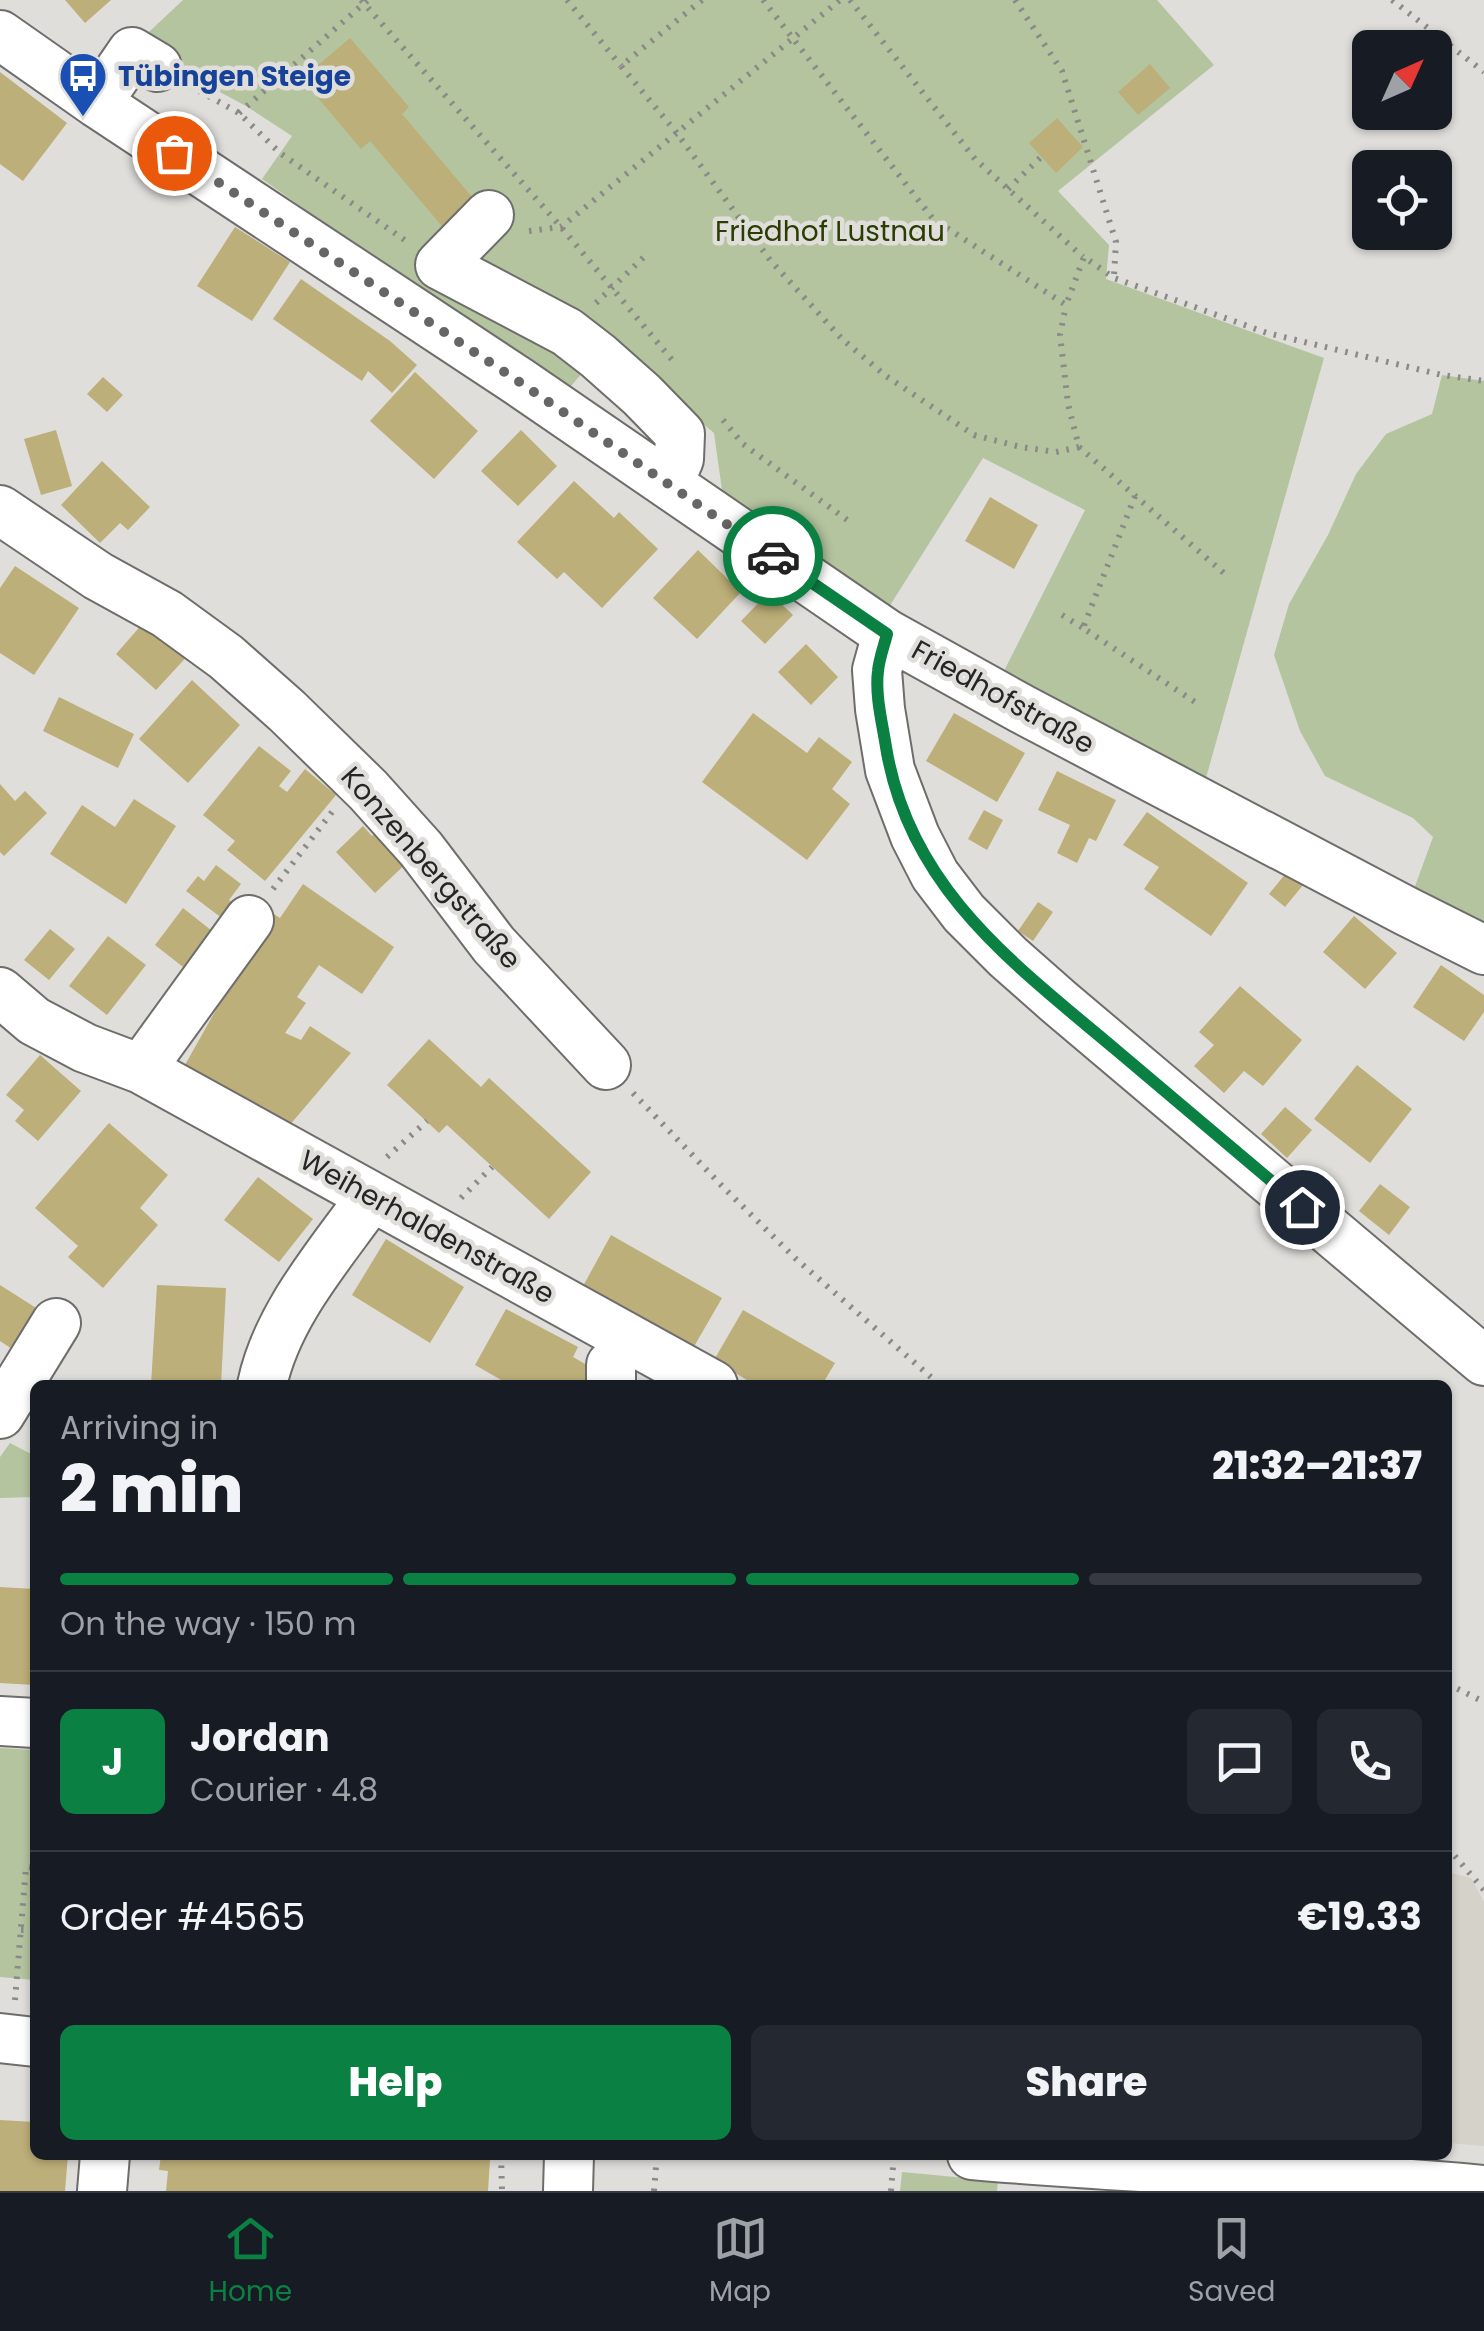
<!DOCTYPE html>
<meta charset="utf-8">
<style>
:root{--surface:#171b24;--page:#242831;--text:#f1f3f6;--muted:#9ea1a6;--line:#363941;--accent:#0b8043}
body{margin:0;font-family:Poppins,sans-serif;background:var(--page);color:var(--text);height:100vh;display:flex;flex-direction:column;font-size:38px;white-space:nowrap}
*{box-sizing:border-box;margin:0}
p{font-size:32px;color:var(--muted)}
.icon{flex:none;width:55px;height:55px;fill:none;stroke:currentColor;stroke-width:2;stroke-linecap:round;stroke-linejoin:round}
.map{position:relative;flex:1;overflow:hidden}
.panel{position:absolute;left:30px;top:1380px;width:1422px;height:780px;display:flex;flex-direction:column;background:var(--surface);border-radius:15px;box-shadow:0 2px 8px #0004}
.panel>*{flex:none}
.needle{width:65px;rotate:45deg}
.tools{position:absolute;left:1352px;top:30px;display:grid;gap:20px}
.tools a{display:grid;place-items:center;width:100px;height:100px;border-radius:15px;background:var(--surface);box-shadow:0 2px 8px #0004;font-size:50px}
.pin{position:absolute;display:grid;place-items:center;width:85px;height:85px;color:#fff;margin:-42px;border:5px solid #fff;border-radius:50%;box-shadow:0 2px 10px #0007}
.courier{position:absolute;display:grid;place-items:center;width:100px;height:100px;margin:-50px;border:8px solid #0b8043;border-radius:50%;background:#fff;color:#222;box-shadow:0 2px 12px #0007}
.overview em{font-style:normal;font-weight:800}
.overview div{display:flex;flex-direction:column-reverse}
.overview{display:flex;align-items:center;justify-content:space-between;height:170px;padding:0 30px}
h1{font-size:65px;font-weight:800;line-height:75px}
.bar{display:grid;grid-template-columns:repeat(4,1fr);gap:15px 10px;align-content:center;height:120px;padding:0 30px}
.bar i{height:12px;border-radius:8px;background:var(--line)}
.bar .on{background:var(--accent)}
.bar p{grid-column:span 4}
.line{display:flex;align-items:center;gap:25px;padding:0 30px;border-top:2px solid var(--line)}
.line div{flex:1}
.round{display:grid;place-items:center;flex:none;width:105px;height:105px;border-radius:15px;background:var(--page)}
.action{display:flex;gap:20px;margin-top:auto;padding:20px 30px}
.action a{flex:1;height:115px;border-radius:15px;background:var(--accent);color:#fff;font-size:40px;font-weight:800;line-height:115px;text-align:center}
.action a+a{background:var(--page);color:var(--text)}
.tab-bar{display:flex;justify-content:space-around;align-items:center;height:140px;border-top:2px solid var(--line);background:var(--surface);font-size:28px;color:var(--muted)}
.tab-bar a{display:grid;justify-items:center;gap:5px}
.tab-bar .on{color:var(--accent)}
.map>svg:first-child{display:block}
.built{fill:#d5d3c9}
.green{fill:#b4c49f}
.building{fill:#bdaf79}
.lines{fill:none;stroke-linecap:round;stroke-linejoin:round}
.minor-casing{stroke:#6e6d6b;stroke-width:52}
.path{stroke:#8b8a87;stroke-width:6;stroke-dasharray:2.5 8;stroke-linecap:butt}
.minor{stroke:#fff;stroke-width:48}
.done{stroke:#676664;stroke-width:10;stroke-dasharray:0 18}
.route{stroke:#0b8043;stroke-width:12}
.labels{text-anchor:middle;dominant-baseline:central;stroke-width:9;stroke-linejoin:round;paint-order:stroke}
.transit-label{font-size:28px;font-weight:bold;fill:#164399;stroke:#dfdedb;text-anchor:start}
.park-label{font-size:28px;fill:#2b3d02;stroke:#dfdedb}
.street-label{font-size:28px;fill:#262524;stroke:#dfdedb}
</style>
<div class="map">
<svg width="1484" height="2191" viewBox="0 0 1484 2191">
<rect width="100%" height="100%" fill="#dfdedb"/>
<path class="built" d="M 1448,1872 L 1471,1878 L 1484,1902 L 1484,2146 L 1448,2143 Z"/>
<path class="green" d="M 183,0 L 1157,0 L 1214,65 L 1058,191 L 1109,245 L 1106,279 L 1324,358 L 1204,785 L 1003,673 L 1085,510 L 983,458 L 889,607 L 722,490 L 714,433 L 608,343 L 565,393 L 262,179 L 292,136 L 246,106 L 134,46 Z
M 1442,375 L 1484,381 L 1484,950 L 1406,911 L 1433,837 L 1413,818 L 1325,776 L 1300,731 L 1274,655 L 1289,604 L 1328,535 L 1356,474 L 1386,434 L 1432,414 Z
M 10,1443 L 35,1456 L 35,1497 L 0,1498 L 0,1457 Z
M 0,1748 L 35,1750 L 35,1980 L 0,1977 Z
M 902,2172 L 998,2181 L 997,2191 L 900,2191 Z"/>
<path class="building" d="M 65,0 L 111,0 L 85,23 Z
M 350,38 L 409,107 L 402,114 L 478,204 L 446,231 L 370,141 L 361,149 L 302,79 Z
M 1150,64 L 1170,88 L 1138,115 L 1118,92 Z
M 0,72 L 67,123 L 23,181 L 0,164 Z
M 1057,118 L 1083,147 L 1056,173 L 1029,143 Z
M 235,227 L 290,262 L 252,321 L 197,286 Z
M 301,279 L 390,341 L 417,365 L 392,393 L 368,371 L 362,381 L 273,319 Z
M 415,372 L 478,431 L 434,479 L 370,421 Z
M 103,377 L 123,395 L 107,412 L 87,394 Z
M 56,430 L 72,486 L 41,495 L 24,439 Z
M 521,430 L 557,466 L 518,506 L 481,471 Z
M 102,461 L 150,507 L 128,530 L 120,523 L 100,543 L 61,505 Z
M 574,481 L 614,518 L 619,512 L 658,549 L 602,608 L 564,572 L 557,579 L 517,542 Z
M 990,497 L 1038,525 L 1014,569 L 965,541 Z
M 698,550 L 741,592 L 697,639 L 653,598 Z
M 15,566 L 79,608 L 34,675 L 0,653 L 0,588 Z
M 769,592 L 793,615 L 765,644 L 741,621 Z
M 151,614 L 192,651 L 156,690 L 116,654 Z
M 806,644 L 838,677 L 811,705 L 778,672 Z
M 192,680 L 240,725 L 188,783 L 139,739 Z
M 59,697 L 134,734 L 118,768 L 43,731 Z
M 753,713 L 807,753 L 819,737 L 852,762 L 832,789 L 850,804 L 807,860 L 702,782 Z
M 954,713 L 1025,753 L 997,802 L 926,761 Z
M 259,746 L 291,771 L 279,786 L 287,792 L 305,769 L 336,795 L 265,881 L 227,850 L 235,841 L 203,815 Z
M 1057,771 L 1116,800 L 1096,841 L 1089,838 L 1077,863 L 1057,853 L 1070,825 L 1038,810 Z
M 0,784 L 15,801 L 25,791 L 47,813 L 4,856 L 0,852 Z
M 134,799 L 176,826 L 126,904 L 50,854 L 82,805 L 115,827 Z
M 984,810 L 1003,820 L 987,850 L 968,839 Z
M 1147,812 L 1248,883 L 1211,936 L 1144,889 L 1159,867 L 1123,845 Z
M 385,824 L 414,856 L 375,893 L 336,852 L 363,826 L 372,836 Z
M 216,865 L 241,884 L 229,900 L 242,909 L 231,925 L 186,891 L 198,876 L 204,881 Z
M 1287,872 L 1303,885 L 1285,907 L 1269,894 Z
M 303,884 L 394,947 L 362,994 L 319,965 L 297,997 L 306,1003 L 285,1033 L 301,1040 L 310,1026 L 351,1053 L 283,1133 L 181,1072 L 271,912 L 280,918 Z
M 1038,902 L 1053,912 L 1033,941 L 1018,931 Z
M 183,908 L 221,938 L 192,974 L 155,945 Z
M 1354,916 L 1397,953 L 1365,989 L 1323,952 Z
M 50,929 L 75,949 L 49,980 L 24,960 Z
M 108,936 L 146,965 L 107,1015 L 69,986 Z
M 1441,965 L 1484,995 L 1484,1012 L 1464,1041 L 1413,1007 Z
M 1240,986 L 1302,1040 L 1263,1086 L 1244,1071 L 1224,1093 L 1194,1066 L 1214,1045 L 1199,1032 Z
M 429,1039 L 481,1087 L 489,1078 L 591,1172 L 549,1219 L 447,1125 L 439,1133 L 387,1085 Z
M 40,1055 L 81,1091 L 38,1141 L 15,1121 L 24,1110 L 6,1095 Z
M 1357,1065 L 1412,1109 L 1370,1163 L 1314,1119 Z
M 1285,1107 L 1312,1130 L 1287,1158 L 1261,1134 Z
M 109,1123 L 168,1175 L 140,1208 L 158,1225 L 103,1288 L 68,1257 L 78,1246 L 35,1208 Z
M 258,1177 L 313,1219 L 279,1262 L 224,1220 Z
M 1380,1184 L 1410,1207 L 1389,1235 L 1359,1211 Z
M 611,1235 L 722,1298 L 692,1350 L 582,1288 Z
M 386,1239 L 464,1287 L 430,1343 L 352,1295 Z
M 0,1285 L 44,1313 L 18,1353 L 0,1341 Z
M 157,1285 L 226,1288 L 221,1385 L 151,1385 Z
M 506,1309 L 578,1347 L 573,1357 L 606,1376 L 601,1385 L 510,1385 L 475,1365 Z
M 743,1310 L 835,1363 L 822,1385 L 755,1385 L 714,1360 Z
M 0,1587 L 35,1589 L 35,1685 L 0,1683 Z
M 0,2120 L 35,2122 L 35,2155 L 68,2155 L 65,2191 L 0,2191 Z
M 161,2155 L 434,2155 L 490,2160 L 488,2191 L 166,2191 L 168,2171 L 159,2170 Z"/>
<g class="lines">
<g class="minor-casing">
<path id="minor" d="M 0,35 L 97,103 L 518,381 L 887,634 L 1022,709 L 1406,911 L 1484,950
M 97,103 L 132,52 L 157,67
M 489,215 L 440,265 L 567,332 L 598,356 L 642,395 L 680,434 L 679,459 L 668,484
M 0,510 L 98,576 L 167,614 L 226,657 L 287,711 L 368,790 L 421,849 L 494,945 L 606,1065
M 887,634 L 877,670 L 880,709 L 890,770 L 915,836 L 935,875 L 964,913 L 1008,957 L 1059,1002 L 1484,1361
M 0,992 L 34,1021 L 85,1048 L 141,1069 L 713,1385
M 141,1069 L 249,920
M 611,1365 L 611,1385
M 262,1385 C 277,1314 330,1255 371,1197
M 0,1414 L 56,1323
M 0,1721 L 35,1723
M 0,2038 L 35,2042
M 972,2155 C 1143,2170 1314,2174 1484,2190
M 102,2191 L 105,2155
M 568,2191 L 569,2155"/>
</g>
<path class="path" d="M 361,0 L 561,227 L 673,361
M 567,0 L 621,66
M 702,0 L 621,66 L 676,132 L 770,260 L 842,339 L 886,376 L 974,435 L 1021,447 L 1056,452 L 1079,447 L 1068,404 L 1060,335 L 1066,305
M 763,0 L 933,219 L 1066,305 L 1084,257 L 1114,278 L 1267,333 L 1442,375 L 1484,381
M 850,0 L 975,159 L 1083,257
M 1015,0 L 1062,71 L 1116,242 L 1114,276
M 1392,0 L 1484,72
M 190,86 L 239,113 L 280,153 L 406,241
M 239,113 L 368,0
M 1008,189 L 1041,157
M 529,231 L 561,227 L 840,0
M 596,303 L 647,254
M 723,420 L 743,444 L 850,522
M 1079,447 L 1225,574
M 1135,496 L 1083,628 L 1201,706
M 1062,615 L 1083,628
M 273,889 L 332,812
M 633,1093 L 722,1186 L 795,1258 L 940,1385
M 387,1157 L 427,1121
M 461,1198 L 492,1167
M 1448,1684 L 1484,1702
M 1448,1848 L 1484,1890
M 21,1930 L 35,1930
M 15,2000 L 26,1867 L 35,1868
M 501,2155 L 502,2191
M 465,2158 L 465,2155
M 654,2191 L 657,2155
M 891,2191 L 894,2155"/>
<use href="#minor" class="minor"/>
</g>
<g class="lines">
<path class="done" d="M 174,153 L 518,381 L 773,556"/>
<path class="route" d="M 773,556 L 887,634 C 884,646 879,659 878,671 C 875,695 882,722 886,747 C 909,888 1013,963 1115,1049 C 1177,1102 1240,1154 1302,1207"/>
</g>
<defs>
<g id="bus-pin" transform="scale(2.5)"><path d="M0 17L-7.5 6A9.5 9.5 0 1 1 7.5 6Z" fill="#1a4fb4" stroke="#dfdedb"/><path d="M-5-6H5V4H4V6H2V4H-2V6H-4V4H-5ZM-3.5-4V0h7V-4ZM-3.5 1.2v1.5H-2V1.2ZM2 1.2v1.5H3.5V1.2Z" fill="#fff"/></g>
</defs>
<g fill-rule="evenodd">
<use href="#bus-pin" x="83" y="76"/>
</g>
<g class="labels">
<g class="transit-label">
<text x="118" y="76">Tübingen Steige</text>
</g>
<g class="park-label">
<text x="830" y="231">Friedhof Lustnau</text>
</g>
<g class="street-label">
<text transform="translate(1003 697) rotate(29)">Friedhofstraße</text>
<text transform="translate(431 868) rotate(49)">Konzenbergstraße</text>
<text transform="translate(427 1227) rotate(29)">Weiherhaldenstraße</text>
</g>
</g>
</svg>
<div class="tools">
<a><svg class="needle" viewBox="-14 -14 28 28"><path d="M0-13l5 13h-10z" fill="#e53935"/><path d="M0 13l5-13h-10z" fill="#9ea1a6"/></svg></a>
<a><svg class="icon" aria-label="locate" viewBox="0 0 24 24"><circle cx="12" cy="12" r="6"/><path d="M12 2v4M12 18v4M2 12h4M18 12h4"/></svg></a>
</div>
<div class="pin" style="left:174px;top:153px;background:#ea580c"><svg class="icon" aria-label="bag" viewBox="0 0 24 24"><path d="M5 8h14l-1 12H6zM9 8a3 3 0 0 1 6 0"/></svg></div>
<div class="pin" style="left:1302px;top:1207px;background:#1f2937"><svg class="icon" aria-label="home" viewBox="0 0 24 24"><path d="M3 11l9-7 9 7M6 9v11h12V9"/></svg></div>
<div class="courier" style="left:773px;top:556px"><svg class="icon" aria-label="car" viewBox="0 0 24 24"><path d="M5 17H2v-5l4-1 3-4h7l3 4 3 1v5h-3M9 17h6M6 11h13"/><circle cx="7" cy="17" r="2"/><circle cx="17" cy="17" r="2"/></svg></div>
<section class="panel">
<div class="overview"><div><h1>2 min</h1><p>Arriving in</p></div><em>21:32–21:37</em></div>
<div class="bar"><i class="on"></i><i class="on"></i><i class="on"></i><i></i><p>On the way · 150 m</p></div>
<div class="line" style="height:180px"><b class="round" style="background:var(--accent);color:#fff">J</b><div><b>Jordan</b><p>Courier · 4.8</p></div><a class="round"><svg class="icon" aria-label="chat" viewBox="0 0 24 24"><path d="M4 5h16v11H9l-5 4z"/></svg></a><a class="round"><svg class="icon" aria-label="phone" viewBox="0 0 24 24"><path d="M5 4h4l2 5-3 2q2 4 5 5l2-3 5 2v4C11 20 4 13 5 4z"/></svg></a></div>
<div class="line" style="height:130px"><div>Order #4565</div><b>€19.33</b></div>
<div class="action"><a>Help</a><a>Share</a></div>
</section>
</div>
<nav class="tab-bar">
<a class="on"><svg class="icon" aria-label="home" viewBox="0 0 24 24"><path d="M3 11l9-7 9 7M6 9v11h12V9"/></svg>Home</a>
<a><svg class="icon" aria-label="map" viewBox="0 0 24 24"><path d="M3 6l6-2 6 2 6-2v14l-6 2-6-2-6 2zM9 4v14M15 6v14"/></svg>Map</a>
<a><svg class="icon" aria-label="saved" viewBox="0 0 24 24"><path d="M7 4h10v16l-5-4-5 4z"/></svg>Saved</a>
</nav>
